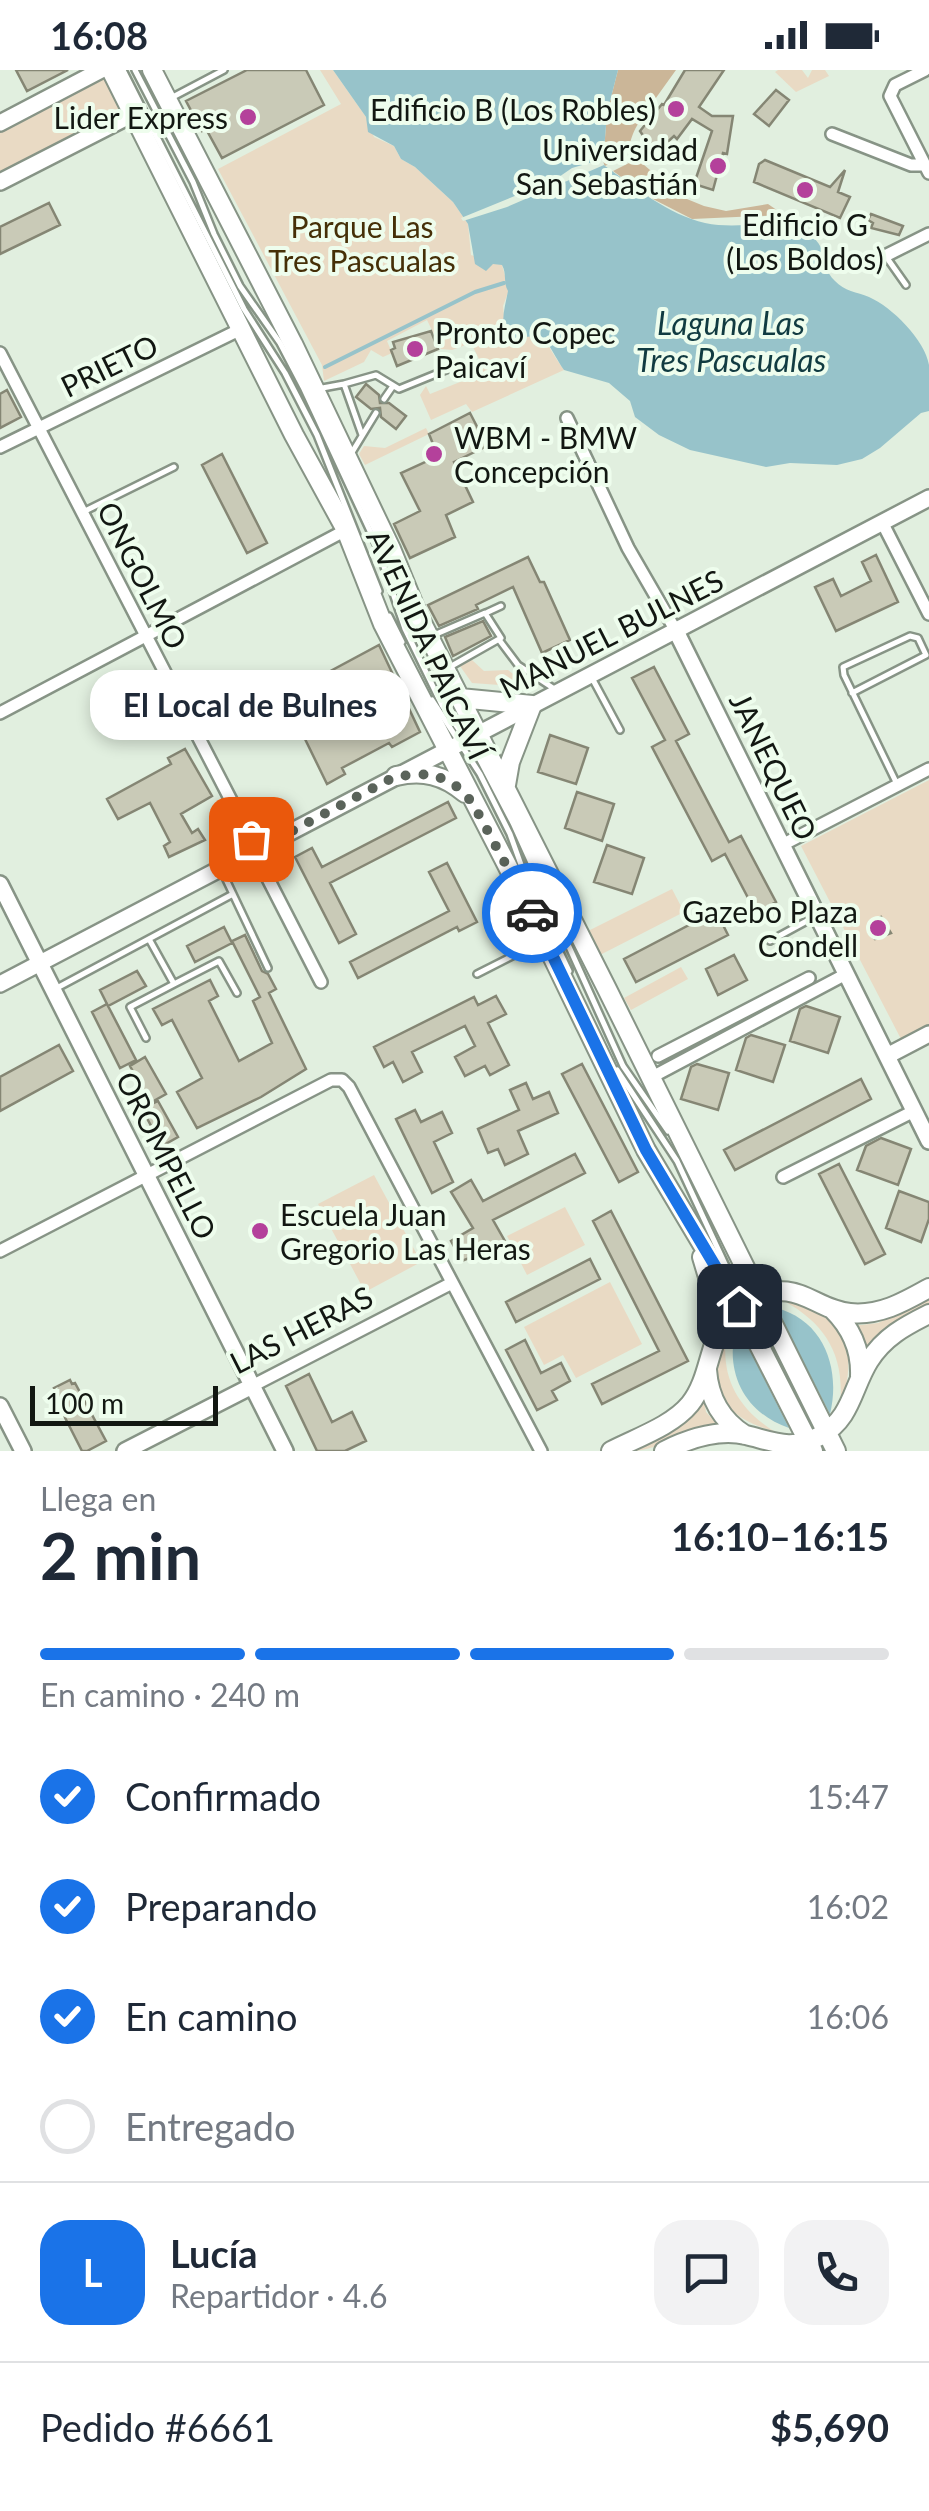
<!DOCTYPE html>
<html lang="es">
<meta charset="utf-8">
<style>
:root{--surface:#fff;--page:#f2f2f3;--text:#1f2937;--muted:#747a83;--line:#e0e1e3;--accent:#1a73e8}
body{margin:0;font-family:Lato,sans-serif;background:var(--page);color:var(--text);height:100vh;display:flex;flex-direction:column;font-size:38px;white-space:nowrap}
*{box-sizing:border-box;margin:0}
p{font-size:32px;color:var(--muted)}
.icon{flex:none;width:55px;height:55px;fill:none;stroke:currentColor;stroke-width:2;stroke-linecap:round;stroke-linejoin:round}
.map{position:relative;height:1381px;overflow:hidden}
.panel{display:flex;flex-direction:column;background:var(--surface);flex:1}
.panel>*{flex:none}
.scale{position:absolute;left:30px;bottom:25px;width:188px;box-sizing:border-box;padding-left:10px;border:5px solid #121712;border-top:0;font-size:28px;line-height:35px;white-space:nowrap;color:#121712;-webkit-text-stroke:8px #eefded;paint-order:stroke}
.pin{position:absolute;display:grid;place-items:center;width:85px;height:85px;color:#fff;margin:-42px;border-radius:20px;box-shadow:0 5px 15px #0006}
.courier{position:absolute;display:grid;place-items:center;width:100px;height:100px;margin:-50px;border:8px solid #1a73e8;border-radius:50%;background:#fff;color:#222;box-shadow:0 2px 12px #0007}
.bubble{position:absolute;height:70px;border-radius:30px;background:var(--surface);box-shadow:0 5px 15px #0003;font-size:32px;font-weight:700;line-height:70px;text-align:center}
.headline em{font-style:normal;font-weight:700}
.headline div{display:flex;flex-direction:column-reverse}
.headline{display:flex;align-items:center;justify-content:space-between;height:170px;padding:0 40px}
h1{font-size:65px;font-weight:700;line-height:75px}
.bar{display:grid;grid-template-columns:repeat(4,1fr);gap:15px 10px;align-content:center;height:120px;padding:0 40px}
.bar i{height:12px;border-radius:8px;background:var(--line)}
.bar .selected{background:var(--accent)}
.bar p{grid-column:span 4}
.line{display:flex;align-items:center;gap:25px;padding:0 40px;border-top:2px solid var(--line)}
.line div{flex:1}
.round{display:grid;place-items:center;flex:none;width:105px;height:105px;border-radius:30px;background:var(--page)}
ol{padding:0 40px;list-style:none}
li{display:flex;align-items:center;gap:30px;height:110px}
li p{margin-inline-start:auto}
li .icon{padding:10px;border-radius:50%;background:var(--accent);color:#fff;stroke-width:4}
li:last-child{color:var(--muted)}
li i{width:55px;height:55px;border:5px solid var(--line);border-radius:50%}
.status{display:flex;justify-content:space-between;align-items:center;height:70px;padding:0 50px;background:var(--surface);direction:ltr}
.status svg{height:28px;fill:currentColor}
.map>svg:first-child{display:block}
.green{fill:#e9dac4}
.forest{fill:#cbb698}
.water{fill:#97c3ca}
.pier{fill:#e1efdf}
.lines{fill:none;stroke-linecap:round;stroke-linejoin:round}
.stream{stroke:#97c3ca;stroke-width:4}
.building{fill:#c9cab7;stroke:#858674;stroke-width:2.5}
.lane-casing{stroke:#879486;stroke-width:10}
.street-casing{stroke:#879486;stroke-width:16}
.secondary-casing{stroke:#879486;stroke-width:20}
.primary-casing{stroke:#879486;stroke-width:22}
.lane{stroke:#fff;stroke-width:5}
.street{stroke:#fff;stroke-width:11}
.secondary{stroke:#fff;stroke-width:15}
.primary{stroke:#fff;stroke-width:18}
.done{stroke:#5a635a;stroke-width:10;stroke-dasharray:0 18}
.route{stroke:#1a73e8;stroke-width:12}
.poi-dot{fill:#b4419b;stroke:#eefded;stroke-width:4}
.labels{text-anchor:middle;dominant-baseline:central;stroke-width:8;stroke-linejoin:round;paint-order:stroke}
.poi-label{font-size:30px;fill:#121712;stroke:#eefded;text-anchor:end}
.park-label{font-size:30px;fill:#452f07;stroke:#eefded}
.street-label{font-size:30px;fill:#121712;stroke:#eefded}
.water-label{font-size:32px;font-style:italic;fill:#113b41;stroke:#eefded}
</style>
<div class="status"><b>16:08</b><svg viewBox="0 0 49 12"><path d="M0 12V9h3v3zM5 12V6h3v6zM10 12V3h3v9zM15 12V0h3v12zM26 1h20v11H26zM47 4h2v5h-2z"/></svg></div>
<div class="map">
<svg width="929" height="1381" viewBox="0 0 929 1381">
<rect width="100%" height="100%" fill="#e1efdf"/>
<path class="green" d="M 320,0 L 333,0 L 366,47 L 374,67 L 394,76 L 401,89 L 415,97 L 453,132 L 468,154 L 471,185 L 502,195 L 509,220 L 503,236 L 506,266 C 552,265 539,265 564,300 L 472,342 L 466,334 L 431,350 L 420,325 L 426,316 L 430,324 L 475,306 L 480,291 L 471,273 L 452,280 L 441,279 L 427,250 L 387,271 L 392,283 L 383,287 L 371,280 L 364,292 L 324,311 L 322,295 L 218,99 L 341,34 Z
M 778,0 L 802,0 L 808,8 L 812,0 L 825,0 L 829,6 L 796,22 L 775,2 Z
M 107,5 L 125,39 L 0,104 L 0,62 Z
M 426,358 L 429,364 L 365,395 L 359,384 L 364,376 L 385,378 Z
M 472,590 L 484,601 L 508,600 L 525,613 L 515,616 L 472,613 L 460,596 Z
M 929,710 L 929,955 L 901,969 L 801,776 Z
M 672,819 L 684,842 L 598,886 L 586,862 Z
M 681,897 L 688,909 L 631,940 L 624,928 Z
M 374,1105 L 421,1192 L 365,1222 L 318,1134 Z
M 565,1137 L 585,1175 L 527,1205 L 507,1166 Z
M 610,1212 L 642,1274 L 576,1308 L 563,1285 L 544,1295 L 524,1257 Z
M 929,1228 L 929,1235 L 889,1256 L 866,1277 L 862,1277 L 853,1256 L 878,1253 Z
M 784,1231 C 845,1235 860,1284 840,1335 C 845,1286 826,1254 784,1231 Z
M 726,1266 C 721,1310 739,1339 775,1362 C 720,1345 707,1320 726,1266 Z
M 704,1330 L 706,1342 L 716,1353 C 686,1358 661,1381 631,1381 C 659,1367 685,1355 704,1330 Z"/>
<path class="forest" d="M 618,0 L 676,0 C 663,18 650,36 638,54 C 624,77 637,81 605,96 L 603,93 L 607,43 Z
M 637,89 L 682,127 L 704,136 L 726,141 L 768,134 L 784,145 L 692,149 L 647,126 L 613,101 Z"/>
<path class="water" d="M 333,0 L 618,0 L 607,43 L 603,93 L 605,96 C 635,117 669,145 705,153 C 737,160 773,148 804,162 C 832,175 817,194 835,211 C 844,221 857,222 869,227 C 892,237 925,270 929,295 C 929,309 929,326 929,341 L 921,343 L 880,378 L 862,389 L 837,395 L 790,393 L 766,397 L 690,380 L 659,365 L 635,347 L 630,331 L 609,313 L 564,300 C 545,272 549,259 510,271 C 498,255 505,238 508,221 C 503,212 507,204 502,195 L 493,194 L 486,201 L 475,194 L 468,154 L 453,132 L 415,97 L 401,89 L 394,76 L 368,62 L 366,47 Z
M 776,1238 C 824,1250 841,1299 830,1344 Z
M 737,1255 L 789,1358 C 744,1343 723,1300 737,1255 Z"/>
<path class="pier" d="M 603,89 L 604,95 L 507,137 L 463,151 L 461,148 L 556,109 L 572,98 Z"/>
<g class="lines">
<path class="stream" d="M 325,297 L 475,222 L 504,213"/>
</g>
<path class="building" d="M 16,0 L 68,0 L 27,21 Z
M 247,0 L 306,0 L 324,35 L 222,88 L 206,59 L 202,61 L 186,31 Z
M 685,0 L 724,0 L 699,37 L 712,46 L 733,46 L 727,84 L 723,83 L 713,120 L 694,114 L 712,61 L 692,49 L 677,69 L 674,66 L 661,78 L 648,73 L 640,61 L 662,34 L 664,35 Z
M 776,20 L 789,30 L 769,56 L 754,44 Z
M 765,90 L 830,117 L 845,100 L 838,122 L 850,127 L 840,148 L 754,112 L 759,94 Z
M 49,133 L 60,155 L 0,184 L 0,157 Z
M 871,144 L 903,156 L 899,165 L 871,158 L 873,153 L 868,150 Z
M 431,261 L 438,279 L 397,296 L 391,280 L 395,278 L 393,272 Z
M 366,314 L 379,325 L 380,333 L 389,333 L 406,346 L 396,359 L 381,347 L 380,338 L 371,339 L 356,327 Z
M 7,320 L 21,347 L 0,358 L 0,324 Z
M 470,343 L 487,376 L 454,392 L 473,432 L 446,445 L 455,467 L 410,488 L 394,454 L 420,441 L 401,403 L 432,389 L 427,378 L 433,374 L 429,364 Z
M 222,384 L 267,473 L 247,483 L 202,395 Z
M 876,485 L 898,532 L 836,561 L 815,517 L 833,509 L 841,526 L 871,511 L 862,492 Z
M 528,487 L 540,512 L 544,512 L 570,570 L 542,583 L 513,517 L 476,535 L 478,539 L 439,556 L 428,535 Z
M 483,551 L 491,566 L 453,586 L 445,567 Z
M 379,575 L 420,662 L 392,677 L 389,673 L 342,698 L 345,704 L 327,714 L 284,626 Z
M 654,597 L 689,664 L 676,671 L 729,772 L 741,766 L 776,832 L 756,843 L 725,784 L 712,791 L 652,677 L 665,670 L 632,608 Z
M 550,665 L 588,678 L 576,714 L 538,702 Z
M 185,679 L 212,726 L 181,744 L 192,763 L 198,759 L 205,770 L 169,787 L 164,776 L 170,772 L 150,733 L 118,749 L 107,729 L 171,694 L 168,688 Z
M 577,722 L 614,734 L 602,771 L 565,758 Z
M 448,732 L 456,748 L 330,813 L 356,864 L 339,873 L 295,787 L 312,778 L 322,797 Z
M 607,775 L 644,788 L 632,824 L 594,812 Z
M 447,793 L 477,852 L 459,861 L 457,857 L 358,908 L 350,892 L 449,841 L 429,802 Z
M 716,841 L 728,865 L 636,912 L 624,889 Z
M 881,847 L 891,863 L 875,869 L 869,863 L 869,854 Z
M 224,857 L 232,873 L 195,892 L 187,876 Z
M 245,865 L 262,901 L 268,904 L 276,919 L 269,923 L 306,999 L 261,1027 L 197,1058 L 177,1022 L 202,1008 L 172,950 L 162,955 L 153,939 L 210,910 L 218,926 L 209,931 L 239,991 L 272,973 L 253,931 L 260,927 L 232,871 Z
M 734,885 L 747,910 L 718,925 L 706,899 Z
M 137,901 L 146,916 L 108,936 L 100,920 Z
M 496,926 L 506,944 L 488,953 L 509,995 L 490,1005 L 485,996 L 465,1006 L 455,987 L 475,976 L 465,956 L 412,982 L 422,1002 L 403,1012 L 393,992 L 384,997 L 374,977 L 474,927 L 478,935 Z
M 107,934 L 136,990 L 120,998 L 92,942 Z
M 806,936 L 840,947 L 828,983 L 790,971 L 800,939 Z
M 751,965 L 785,975 L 773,1012 L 736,1000 L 746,968 Z
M 59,975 L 73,1001 L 0,1041 L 0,1007 Z
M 145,987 L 166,1024 L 150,1033 L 130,996 Z
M 582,994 L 638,1102 L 619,1112 L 562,1004 Z
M 697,994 L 729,1003 L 718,1040 L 681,1029 L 691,997 Z
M 861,1009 L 871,1029 L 735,1100 L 724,1080 Z
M 526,1013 L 533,1029 L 549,1022 L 558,1043 L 518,1061 L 528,1084 L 505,1095 L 498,1079 L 488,1083 L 478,1059 L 519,1040 L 510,1020 Z
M 158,1031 L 178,1067 L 162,1076 L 142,1039 Z
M 415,1040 L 421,1052 L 442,1042 L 452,1063 L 434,1072 L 453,1112 L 432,1123 L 396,1049 Z
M 881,1068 L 911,1079 L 898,1115 L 857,1100 L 866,1076 Z
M 575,1084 L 585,1103 L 493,1150 L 506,1173 L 462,1191 L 451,1171 L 473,1158 L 451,1122 L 471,1110 L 483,1131 Z
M 839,1094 L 885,1184 L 865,1194 L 819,1104 Z
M 899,1121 L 929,1132 L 929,1149 L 921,1172 L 886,1158 Z
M 611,1141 L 688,1291 L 602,1334 L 592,1314 L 659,1281 L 593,1151 Z
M 590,1189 L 600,1209 L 516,1252 L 506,1232 Z
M 525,1270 L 541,1303 L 561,1293 L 570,1311 L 552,1321 L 557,1330 L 537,1340 L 506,1280 Z
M 309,1304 L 332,1352 L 352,1342 L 366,1371 L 345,1381 L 317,1381 L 286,1316 Z
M 70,1310 L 72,1314 L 75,1313 L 106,1371 L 87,1381 L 82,1381 L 53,1324 L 56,1322 L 54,1318 Z"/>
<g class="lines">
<g class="lane-casing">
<path id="lane" d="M 123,0 L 244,239 L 285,303 L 317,365 L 379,521
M 135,0 L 193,112 L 214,164 L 240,216 L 280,273 L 303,317 L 377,476 L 405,559 L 442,635 L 480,690 L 513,753 L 623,996 L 668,1061
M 169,29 L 224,0
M 887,188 L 906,215
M 317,319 L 344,314
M 384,329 L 393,316
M 362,365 L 344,314 L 376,305 L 399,319 L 453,297
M 351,384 L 376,343
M 83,442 L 174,397
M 488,542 L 501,536
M 389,546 L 402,572
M 434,565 L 485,543 L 501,568 L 448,598
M 500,571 L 518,595 L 556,620
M 592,608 L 620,660
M 852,623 L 926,585
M 432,630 L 480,704 L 510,764 L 529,817 L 569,901
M 896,712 L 844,605 L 843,597 L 910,566 L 918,568 L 926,585
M 222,801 L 268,898
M 149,869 L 174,914 L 219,891 L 237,923
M 770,871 L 816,846
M 477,904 L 542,871
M 55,919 L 233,824
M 146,968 L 130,937 L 174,914
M 617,1000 L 677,1091 L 732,1209"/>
</g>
<g class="street-casing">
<path id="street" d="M 925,0 L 895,15 L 890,26 L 929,103
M 832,64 L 911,95 L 925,95
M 887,185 L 929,164
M 0,283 L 251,769 L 262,797 L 321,912
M 567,348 L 628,478 L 676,561
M 0,377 L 241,259
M 882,452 L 929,544
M 0,643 L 346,460
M 782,775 L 929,699
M 658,986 L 809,908
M 652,1007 L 846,904
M 783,1107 L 914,1041
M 0,1181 L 331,1010 L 342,1010 L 349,1017 L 541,1381
M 252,1316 L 450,1214"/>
</g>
<g class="secondary-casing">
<path id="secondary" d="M 0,53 L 101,0
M 0,112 L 133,44
M 676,561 L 929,1071
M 0,814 L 285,1381
M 0,914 L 929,428
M 887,986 L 929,964
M 0,1336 L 23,1381
M 125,1381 L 252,1316"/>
</g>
<g class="primary-casing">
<path id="primary" d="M 111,0 L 294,365 L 346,460 L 383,554 L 526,832 L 646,1080 L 739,1236 L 813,1381
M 152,0 L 293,274 L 391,479 L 417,543 L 607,919 L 836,1381
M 460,628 L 532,635 L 510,692 L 506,715
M 396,706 C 423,700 444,705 465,723
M 702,1187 L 711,1217 L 713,1264
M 833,1240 C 852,1259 861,1280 860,1306
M 707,1300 C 709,1328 721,1350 745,1365
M 611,1381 C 636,1368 672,1356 690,1334 C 716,1301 705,1253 748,1231 C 798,1205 811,1239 850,1243 C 880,1246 904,1232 929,1218
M 664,1381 C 688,1369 719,1359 746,1365 C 775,1372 791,1381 820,1366 C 852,1348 852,1318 869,1291 C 884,1267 905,1256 929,1244"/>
</g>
<use href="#lane" class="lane"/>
<use href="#street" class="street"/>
<use href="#secondary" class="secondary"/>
<use href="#primary" class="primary"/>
</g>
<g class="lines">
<path class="done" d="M 251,769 L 256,780 L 396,706 L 432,704 L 454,714 L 472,732 L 532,843"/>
<path class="route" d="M 532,843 L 646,1080 L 739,1236"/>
</g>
<g class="poi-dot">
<circle cx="676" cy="39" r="10"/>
<circle cx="248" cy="47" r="10"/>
<circle cx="718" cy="96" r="10"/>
<circle cx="805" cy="120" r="10"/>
<circle cx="415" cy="279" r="10"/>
<circle cx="434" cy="384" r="10"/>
<circle cx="878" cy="858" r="10"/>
<circle cx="260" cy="1161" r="10"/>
</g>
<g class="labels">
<g class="poi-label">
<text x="656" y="39">Edificio B (Los Robles)</text>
<text x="228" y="47">Lider Express</text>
<text x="698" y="79">Universidad<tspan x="698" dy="34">San Sebastián</tspan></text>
<text x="805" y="154" text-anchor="middle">Edificio G<tspan x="805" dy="34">(Los Boldos)</tspan></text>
<text x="435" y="262" text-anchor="start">Pronto Copec<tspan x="435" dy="34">Paicaví</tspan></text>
<text x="454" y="367" text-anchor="start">WBM - BMW<tspan x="454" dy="34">Concepción</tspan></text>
<text x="858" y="841">Gazebo Plaza<tspan x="858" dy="34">Condell</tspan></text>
<text x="280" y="1144" text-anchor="start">Escuela Juan<tspan x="280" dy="34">Gregorio Las Heras</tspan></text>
</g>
<g class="park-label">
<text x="362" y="156">Parque Las<tspan x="362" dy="34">Tres Pascualas</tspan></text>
</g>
<g class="street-label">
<text transform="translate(109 295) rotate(-26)">PRIETO</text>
<text transform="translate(143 505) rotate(63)">ONGOLMO</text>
<text transform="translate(611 563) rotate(-27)">MANUEL BULNES</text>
<text transform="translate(429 574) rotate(65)">AVENIDA PAICAVÍ</text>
<text transform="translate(774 696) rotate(64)">JANEQUEO</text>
<text transform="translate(167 1085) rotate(63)">OROMPELLO</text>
<text transform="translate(301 1259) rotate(-27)">LAS HERAS</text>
</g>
<g class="water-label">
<text x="731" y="252">Laguna Las<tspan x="731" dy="37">Tres Pascualas</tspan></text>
</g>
</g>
</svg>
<div class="scale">100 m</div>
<div class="pin" style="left:251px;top:769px;background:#ea580c"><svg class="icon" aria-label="bag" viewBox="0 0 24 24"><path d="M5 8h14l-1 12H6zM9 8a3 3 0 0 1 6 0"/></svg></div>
<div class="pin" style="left:739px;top:1236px;background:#1f2937"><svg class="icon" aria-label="home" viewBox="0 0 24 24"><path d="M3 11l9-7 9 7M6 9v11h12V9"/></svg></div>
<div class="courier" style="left:532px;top:843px"><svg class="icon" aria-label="car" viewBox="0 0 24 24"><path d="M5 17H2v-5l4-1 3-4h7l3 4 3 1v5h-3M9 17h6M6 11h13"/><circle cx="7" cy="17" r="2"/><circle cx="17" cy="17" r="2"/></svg></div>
<div class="bubble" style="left:90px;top:600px;width:320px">El Local de Bulnes</div>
</div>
<section class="panel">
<div class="headline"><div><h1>2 min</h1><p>Llega en</p></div><em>16:10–16:15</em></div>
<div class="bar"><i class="selected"></i><i class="selected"></i><i class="selected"></i><i></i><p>En camino · 240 m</p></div>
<ol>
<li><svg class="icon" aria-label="check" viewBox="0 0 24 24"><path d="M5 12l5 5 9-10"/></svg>Confirmado<p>15:47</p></li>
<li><svg class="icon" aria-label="check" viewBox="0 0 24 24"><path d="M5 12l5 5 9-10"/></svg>Preparando<p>16:02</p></li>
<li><svg class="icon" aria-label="check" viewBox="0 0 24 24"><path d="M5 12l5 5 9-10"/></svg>En camino<p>16:06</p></li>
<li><i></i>Entregado</li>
</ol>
<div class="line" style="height:180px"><b class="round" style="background:var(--accent);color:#fff">L</b><div><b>Lucía</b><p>Repartidor · 4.6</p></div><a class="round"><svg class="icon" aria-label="chat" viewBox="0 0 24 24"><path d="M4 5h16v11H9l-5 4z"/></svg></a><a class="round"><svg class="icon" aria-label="phone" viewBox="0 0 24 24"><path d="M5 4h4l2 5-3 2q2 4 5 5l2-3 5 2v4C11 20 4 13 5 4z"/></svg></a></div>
<div class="line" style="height:130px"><div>Pedido #6661</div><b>$5,690</b></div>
</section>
